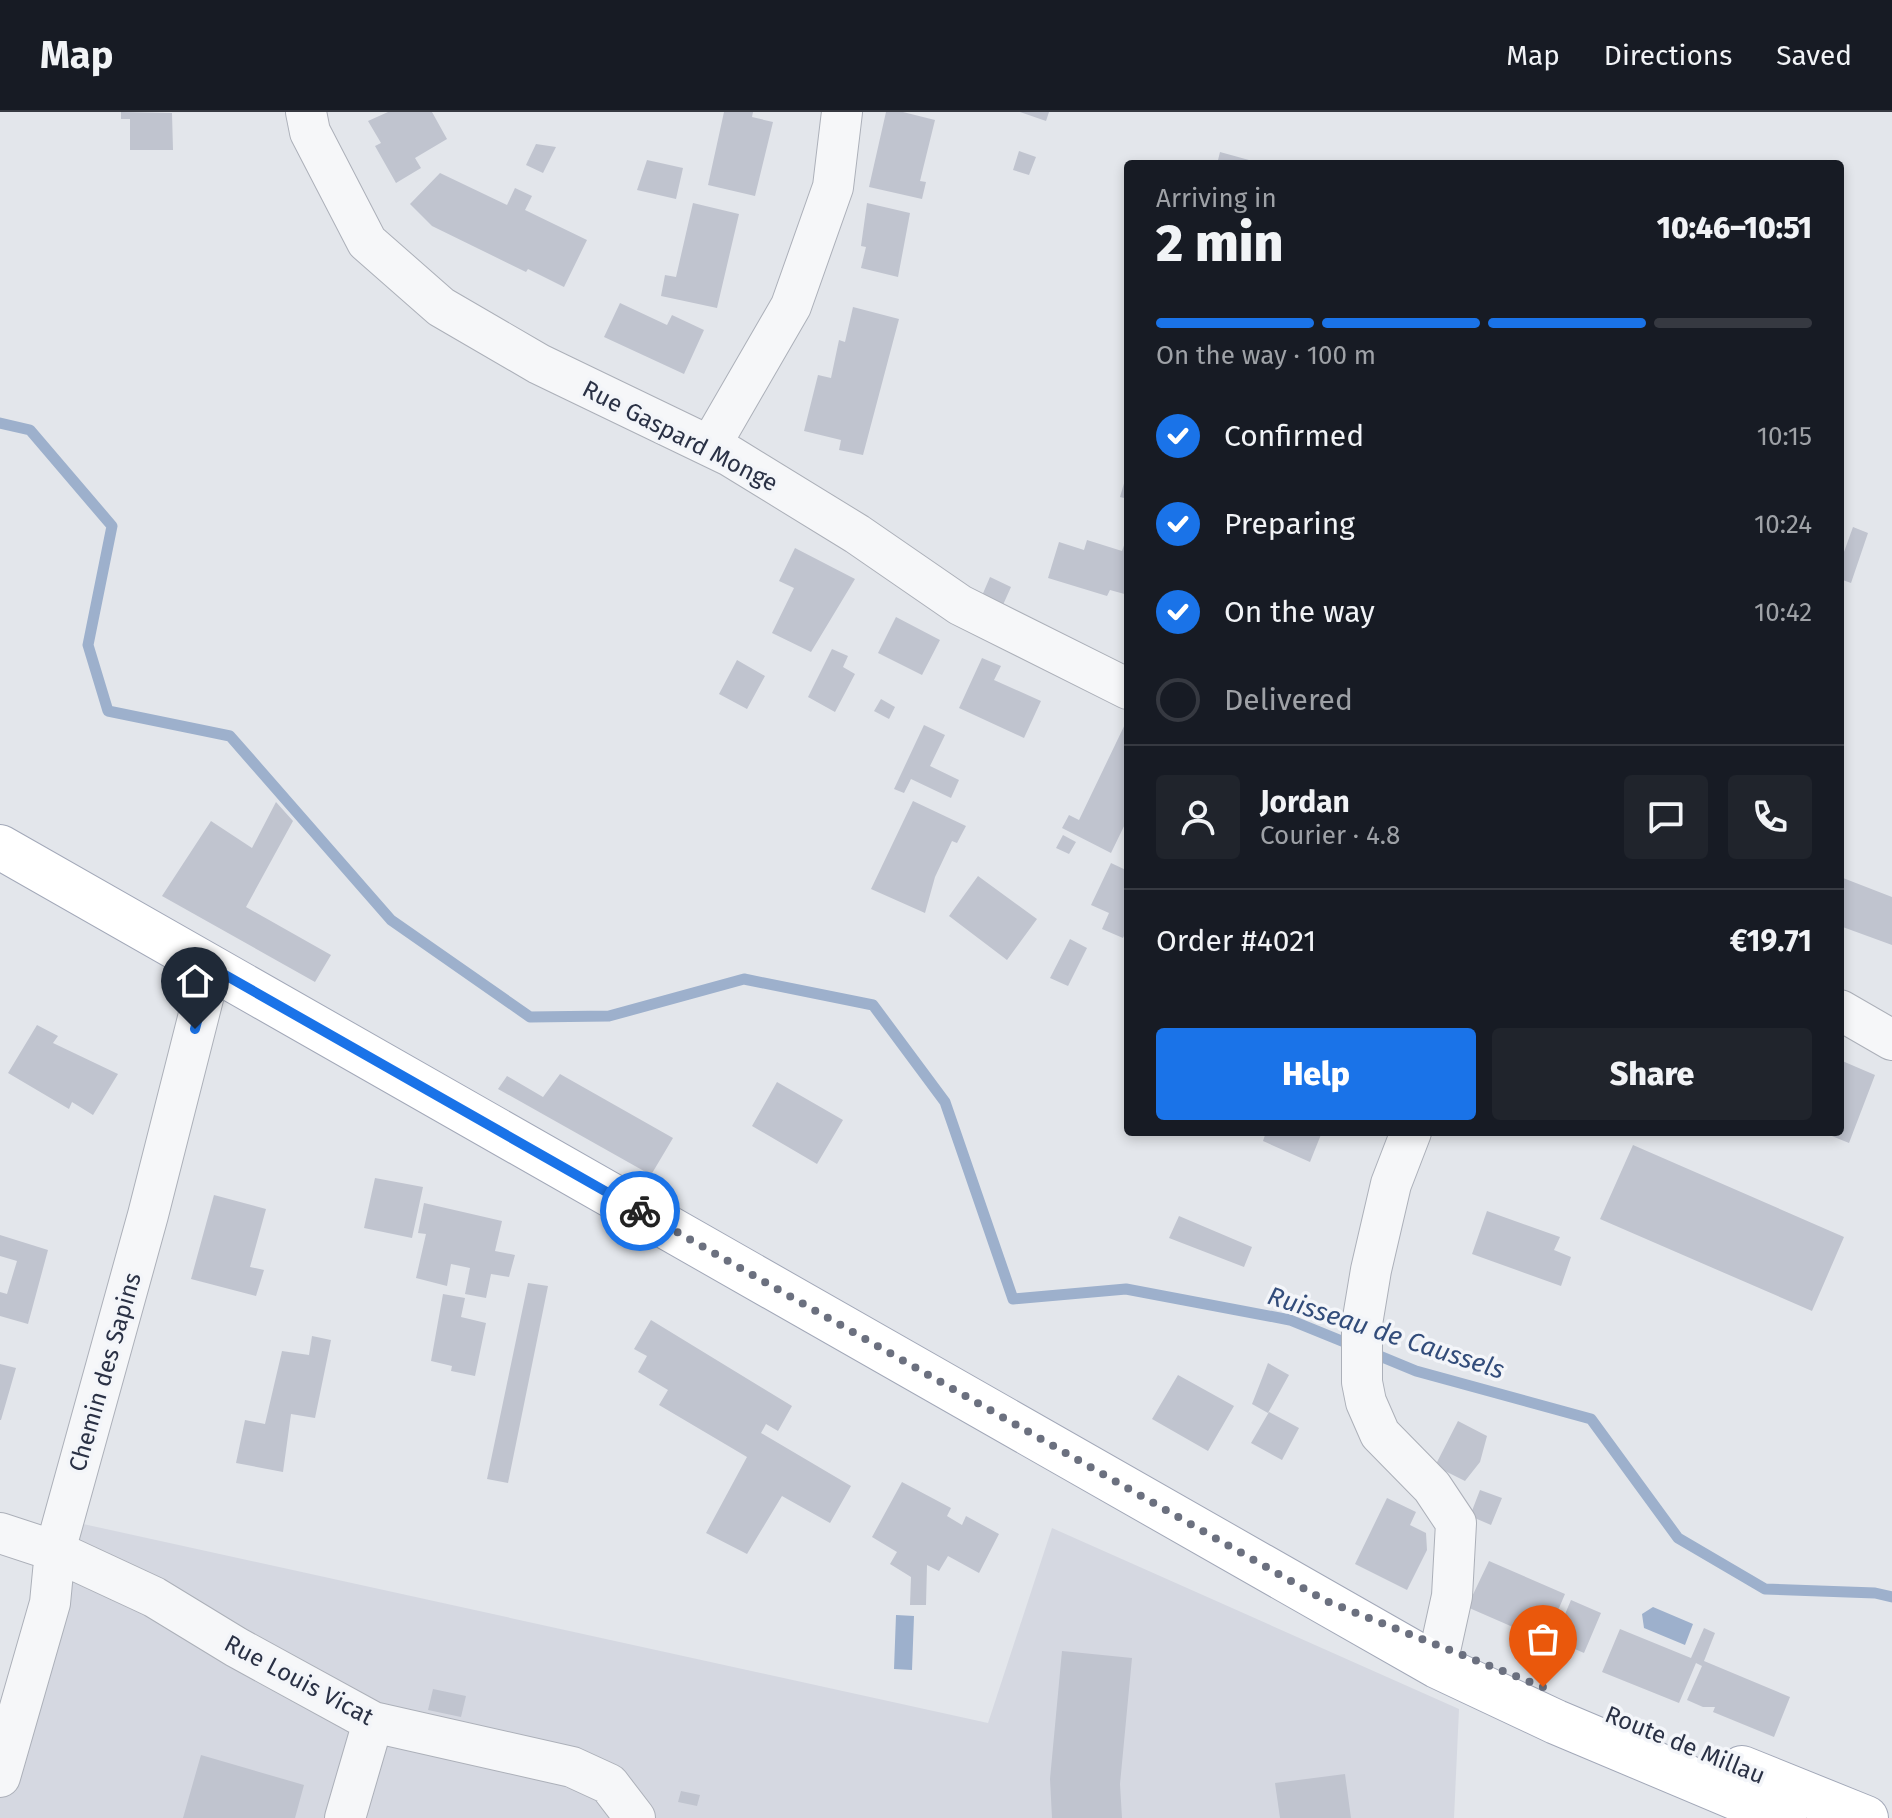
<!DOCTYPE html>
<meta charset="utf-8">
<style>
:root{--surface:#171b24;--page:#20242c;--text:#f1f3f6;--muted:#9ea1a6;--line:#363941;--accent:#1a73e8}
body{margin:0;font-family:"Fira Sans",sans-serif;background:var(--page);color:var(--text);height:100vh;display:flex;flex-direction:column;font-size:30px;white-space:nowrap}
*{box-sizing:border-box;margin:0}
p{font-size:26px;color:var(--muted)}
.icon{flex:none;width:44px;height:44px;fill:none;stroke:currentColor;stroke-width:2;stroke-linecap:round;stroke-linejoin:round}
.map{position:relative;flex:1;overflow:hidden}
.panel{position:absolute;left:1124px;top:48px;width:720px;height:976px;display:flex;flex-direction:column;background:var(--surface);border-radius:8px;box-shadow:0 4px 12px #0003}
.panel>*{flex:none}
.pin{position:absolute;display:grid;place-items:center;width:68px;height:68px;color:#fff;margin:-82px -34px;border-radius:50% 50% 50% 0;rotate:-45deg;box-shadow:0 0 8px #0007}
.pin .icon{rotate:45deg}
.courier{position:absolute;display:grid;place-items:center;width:80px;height:80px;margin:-40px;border:6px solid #1a73e8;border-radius:50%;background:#fff;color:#222;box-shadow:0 2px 10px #0007}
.overview em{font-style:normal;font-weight:800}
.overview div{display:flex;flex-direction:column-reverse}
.overview{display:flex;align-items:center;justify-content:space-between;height:136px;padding:0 32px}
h1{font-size:52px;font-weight:800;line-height:60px}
.bar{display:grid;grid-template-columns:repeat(4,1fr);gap:12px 8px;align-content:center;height:96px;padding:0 32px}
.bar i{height:10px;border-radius:6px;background:var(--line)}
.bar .selected{background:var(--accent)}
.bar p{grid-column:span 4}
.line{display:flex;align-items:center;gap:20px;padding:0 32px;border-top:2px solid var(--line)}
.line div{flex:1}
.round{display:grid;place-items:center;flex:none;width:84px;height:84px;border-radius:8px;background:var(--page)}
ol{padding:0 32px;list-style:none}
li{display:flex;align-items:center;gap:24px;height:88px}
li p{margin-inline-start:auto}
li .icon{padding:8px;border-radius:50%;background:var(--accent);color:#fff;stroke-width:4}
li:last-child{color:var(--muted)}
li i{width:44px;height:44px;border:4px solid var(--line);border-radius:50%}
.primary-button{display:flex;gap:16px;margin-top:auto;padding:16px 32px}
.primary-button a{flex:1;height:92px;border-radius:8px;background:var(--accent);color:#fff;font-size:32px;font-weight:800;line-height:92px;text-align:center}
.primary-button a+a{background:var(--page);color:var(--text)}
header{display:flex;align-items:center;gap:48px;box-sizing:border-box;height:112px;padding:0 40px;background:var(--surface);border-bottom:2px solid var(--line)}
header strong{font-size:38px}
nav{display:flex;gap:44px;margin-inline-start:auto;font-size:28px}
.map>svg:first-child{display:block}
.built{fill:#d5d8e1}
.water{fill:#9db0cc}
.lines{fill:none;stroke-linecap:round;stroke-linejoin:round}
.stream{stroke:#9db0cc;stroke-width:11}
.building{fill:#c0c4cf}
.minor-casing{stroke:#acb0b9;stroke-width:42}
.major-casing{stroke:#a2a8b8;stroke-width:46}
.minor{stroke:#f6f7f9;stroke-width:40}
.major{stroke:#fff;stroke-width:44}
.done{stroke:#6b707f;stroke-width:8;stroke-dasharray:0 14.4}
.route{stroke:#1a73e8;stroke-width:10}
.labels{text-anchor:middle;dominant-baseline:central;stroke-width:7;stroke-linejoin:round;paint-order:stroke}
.street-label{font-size:24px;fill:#2a3145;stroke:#f3f5f9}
.water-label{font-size:26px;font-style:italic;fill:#324c7a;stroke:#f3f5f9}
</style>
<header>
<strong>Map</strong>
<nav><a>Map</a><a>Directions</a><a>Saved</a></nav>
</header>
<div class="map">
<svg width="1892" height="1706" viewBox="0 0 1892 1706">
<rect width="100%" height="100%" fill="#e3e6eb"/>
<path class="built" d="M 65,1408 L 988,1611 L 1052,1416 L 1459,1597 L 1454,1706 L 0,1706 L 0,1623 Z"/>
<path class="water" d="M 1653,1495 L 1693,1512 L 1685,1533 L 1644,1516 L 1642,1502 Z
M 896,1503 L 914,1504 L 912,1558 L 894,1557 Z"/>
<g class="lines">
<path class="stream" d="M 0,311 L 30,318 L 112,414 L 88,533 L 108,599 L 230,624 L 391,808 L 530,905 L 609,904 L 744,867 L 873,893 L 945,990 L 1013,1187 L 1126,1177 L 1290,1208 L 1354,1234
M 1370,1240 L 1416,1259 L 1591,1307 L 1678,1426 L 1765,1477 L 1875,1481 L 1892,1485"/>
</g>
<path class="building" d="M 121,0 L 172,1 L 173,38 L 130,38 L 130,7 L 121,7 Z
M 388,0 L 432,0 L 447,27 L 415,46 L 421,56 L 396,71 L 375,34 L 381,31 L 368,9 Z
M 724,0 L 753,0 L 752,5 L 773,10 L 755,84 L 708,73 Z
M 886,0 L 903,0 L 935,8 L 920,69 L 926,70 L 922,87 L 869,75 Z
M 1020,0 L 1049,0 L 1046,9 Z
M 536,32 L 556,35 L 543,61 L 526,53 Z
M 1019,39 L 1036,45 L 1029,63 L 1013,58 Z
M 1220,40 L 1249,48 L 1247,52 L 1217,52 Z
M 647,48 L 683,56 L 676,87 L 637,78 Z
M 440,61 L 507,93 L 515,76 L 532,84 L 525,98 L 587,128 L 564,175 L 528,157 L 526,160 L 432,114 L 410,92 Z
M 693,91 L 739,102 L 717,196 L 661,184 L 665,163 L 676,165 Z
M 867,91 L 910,101 L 898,165 L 861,156 L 866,135 L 861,134 Z
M 620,191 L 667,213 L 672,203 L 704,218 L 684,262 L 604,225 Z
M 853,195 L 899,207 L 863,343 L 839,338 L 841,328 L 804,319 L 818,263 L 831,266 L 839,228 L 845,230 Z
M 1127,361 L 1128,361 L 1128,387 L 1120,385 Z
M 1853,415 L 1868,421 L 1851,471 L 1840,467 L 1840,451 Z
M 1128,422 L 1128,483 L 1110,478 L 1107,484 L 1048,466 L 1059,430 L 1084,438 L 1087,428 L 1122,439 Z
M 795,436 L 855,467 L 811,540 L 772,521 L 794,476 L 779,469 Z
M 990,465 L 1011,475 L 1002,495 L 981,486 Z
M 896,505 L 940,528 L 922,563 L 878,541 Z
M 832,537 L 848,544 L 843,555 L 855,562 L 835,600 L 808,585 Z
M 982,546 L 1001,554 L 994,568 L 1041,589 L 1024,626 L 959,596 Z
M 737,548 L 765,564 L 747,597 L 719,582 Z
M 881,587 L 895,595 L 889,607 L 874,599 Z
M 1128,606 L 1128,706 L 1111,741 L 1062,716 L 1069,703 L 1079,708 Z
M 924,613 L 945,623 L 930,654 L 959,668 L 951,686 L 911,667 L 904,681 L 894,677 Z
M 913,689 L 966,714 L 957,731 L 952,729 L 935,765 L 925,801 L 871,777 Z
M 276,690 L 293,709 L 246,795 L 331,843 L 315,870 L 162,784 L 211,709 L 252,736 Z
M 1063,723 L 1076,730 L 1069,742 L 1056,736 Z
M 1111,751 L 1128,759 L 1128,815 L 1123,826 L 1102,817 L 1109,801 L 1091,793 Z
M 978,764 L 1037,807 L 1007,848 L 949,804 Z
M 1843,766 L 1892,785 L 1892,833 L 1840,814 L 1840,773 Z
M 1070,827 L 1087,836 L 1068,874 L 1050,866 Z
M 37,913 L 58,924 L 53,931 L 118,962 L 93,1003 L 72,990 L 69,997 L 8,961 Z
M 1840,948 L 1875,963 L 1849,1031 L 1822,1020 L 1840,1020 Z
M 560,962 L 673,1026 L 651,1063 L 498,977 L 507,964 L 543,985 Z
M 777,970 L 843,1008 L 817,1052 L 752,1014 Z
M 1266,1020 L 1322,1020 L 1310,1050 L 1263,1029 Z
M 1633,1033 L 1844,1125 L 1812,1199 L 1600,1107 Z
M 375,1066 L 423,1075 L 412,1126 L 364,1116 Z
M 214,1083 L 266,1097 L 250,1155 L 264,1158 L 256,1184 L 191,1167 Z
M 424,1091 L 502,1109 L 495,1139 L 515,1143 L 509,1165 L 491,1162 L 486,1186 L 465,1182 L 470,1156 L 451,1152 L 447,1174 L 416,1166 L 426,1122 L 418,1121 Z
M 1487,1099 L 1560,1125 L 1554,1138 L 1571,1145 L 1561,1174 L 1472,1142 Z
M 1179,1104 L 1252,1135 L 1244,1155 L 1169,1126 Z
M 0,1123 L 48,1138 L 28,1212 L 0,1204 L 0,1180 L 7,1182 L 17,1149 L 0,1144 Z
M 528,1171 L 548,1174 L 508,1371 L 487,1367 Z
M 443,1182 L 465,1186 L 461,1205 L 486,1211 L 475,1264 L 451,1259 L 452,1254 L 431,1249 Z
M 651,1208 L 792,1294 L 778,1319 L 766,1312 L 761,1321 L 851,1374 L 830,1411 L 782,1384 L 747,1442 L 706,1421 L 747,1345 L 659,1293 L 668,1278 L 638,1260 L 647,1244 L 634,1237 Z
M 312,1224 L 331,1228 L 315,1306 L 291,1302 L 283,1360 L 236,1351 L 245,1308 L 265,1312 L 282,1239 L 309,1243 Z
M 1268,1251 L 1289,1263 L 1268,1301 L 1252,1292 Z
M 0,1252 L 16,1256 L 1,1308 L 0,1308 Z
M 1178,1263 L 1234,1294 L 1208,1339 L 1152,1307 Z
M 1269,1300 L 1299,1316 L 1282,1348 L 1251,1331 Z
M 1458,1309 L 1487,1324 L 1480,1350 L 1465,1369 L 1435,1354 Z
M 902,1370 L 951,1396 L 947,1404 L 962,1413 L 966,1404 L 999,1422 L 979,1461 L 948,1444 L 939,1459 L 927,1453 L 926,1493 L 910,1493 L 911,1465 L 890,1452 L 897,1440 L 872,1425 Z
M 1480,1378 L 1502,1386 L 1491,1413 L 1470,1404 Z
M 1387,1386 L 1416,1400 L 1410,1413 L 1426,1421 L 1427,1438 L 1407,1478 L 1355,1452 Z
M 1489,1449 L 1565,1482 L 1545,1529 L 1467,1495 Z
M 1571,1488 L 1601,1501 L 1584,1541 L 1554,1528 Z
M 1704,1516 L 1715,1521 L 1704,1549 L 1790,1585 L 1774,1625 L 1713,1600 L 1715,1595 L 1703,1595 L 1687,1588 L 1702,1554 L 1696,1551 L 1679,1591 L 1602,1560 L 1620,1517 L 1691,1546 Z
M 1062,1539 L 1132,1546 L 1120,1672 L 1122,1706 L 1052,1706 L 1050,1667 Z
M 433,1577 L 466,1584 L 461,1605 L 428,1598 Z
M 201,1643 L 304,1673 L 295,1706 L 183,1706 Z
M 1345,1662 L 1351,1706 L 1280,1706 L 1275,1671 Z
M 681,1679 L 700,1683 L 697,1694 L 678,1690 Z"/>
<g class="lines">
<g class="minor-casing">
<path id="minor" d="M 306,0 L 310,20 L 367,130 L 441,195 L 539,252 L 730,344 L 857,422 L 960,493 L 1128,577
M 710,334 L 791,194 L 833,75 L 842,0
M 1840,898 L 1892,928
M 1411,1020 L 1391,1072 L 1371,1158 L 1362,1212 L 1362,1270 L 1366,1290 L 1380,1322 L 1432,1375 L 1456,1411 L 1452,1484 L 1441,1534
M 0,1421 L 55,1439 L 154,1485 L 236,1535 L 373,1610 L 572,1655 L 609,1672 L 635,1706
M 0,1665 L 50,1491 L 55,1439 L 148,1103 L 211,855
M 345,1706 L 373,1610"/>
</g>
<g class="major-casing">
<path id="major" d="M 0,735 L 1437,1554 L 1556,1610 L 1784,1706
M 1742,1656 L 1866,1706"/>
</g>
<use href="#minor" class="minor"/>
<use href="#major" class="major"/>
</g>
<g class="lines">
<path class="done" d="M 640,1099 L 1326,1489 L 1543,1575"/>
<path class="route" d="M 195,917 L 211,855 L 640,1099"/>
</g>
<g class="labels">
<g class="street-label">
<text transform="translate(680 324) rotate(27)">Rue Gaspard Monge</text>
<text transform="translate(105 1260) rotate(-74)">Chemin des Sapins</text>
<text transform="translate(299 1568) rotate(28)">Rue Louis Vicat</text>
<text transform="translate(1685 1633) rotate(22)">Route de Millau</text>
</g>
<g class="water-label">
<text transform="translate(1386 1221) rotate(18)">Ruisseau de Caussels</text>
</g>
</g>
</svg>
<div class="pin" style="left:1543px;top:1575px;background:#ea580c"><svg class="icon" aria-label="bag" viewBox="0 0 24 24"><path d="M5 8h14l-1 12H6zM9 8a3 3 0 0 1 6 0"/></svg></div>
<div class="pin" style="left:195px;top:917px;background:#1f2937"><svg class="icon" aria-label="home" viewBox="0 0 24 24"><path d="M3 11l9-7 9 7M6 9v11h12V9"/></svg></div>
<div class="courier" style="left:640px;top:1099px"><svg class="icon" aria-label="bike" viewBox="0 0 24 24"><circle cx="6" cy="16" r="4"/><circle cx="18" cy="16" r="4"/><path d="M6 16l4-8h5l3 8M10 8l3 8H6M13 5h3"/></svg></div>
<section class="panel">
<div class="overview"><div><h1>2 min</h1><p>Arriving in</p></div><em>10:46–10:51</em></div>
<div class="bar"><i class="selected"></i><i class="selected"></i><i class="selected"></i><i></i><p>On the way · 100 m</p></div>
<ol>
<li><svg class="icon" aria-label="check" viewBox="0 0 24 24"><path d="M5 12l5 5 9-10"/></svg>Confirmed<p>10:15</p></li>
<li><svg class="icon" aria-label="check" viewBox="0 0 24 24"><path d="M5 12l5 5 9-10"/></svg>Preparing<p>10:24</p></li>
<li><svg class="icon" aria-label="check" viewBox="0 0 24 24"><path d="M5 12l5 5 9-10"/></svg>On the way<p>10:42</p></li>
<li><i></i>Delivered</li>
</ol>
<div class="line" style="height:144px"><a class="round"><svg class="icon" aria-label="person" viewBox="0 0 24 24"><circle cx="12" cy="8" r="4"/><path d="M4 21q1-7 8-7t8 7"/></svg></a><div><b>Jordan</b><p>Courier · 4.8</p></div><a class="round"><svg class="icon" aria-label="chat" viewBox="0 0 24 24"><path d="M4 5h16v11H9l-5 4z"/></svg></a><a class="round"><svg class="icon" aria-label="phone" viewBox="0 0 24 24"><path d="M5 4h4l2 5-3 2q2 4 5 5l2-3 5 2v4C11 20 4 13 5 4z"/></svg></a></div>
<div class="line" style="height:104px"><div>Order #4021</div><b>€19.71</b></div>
<div class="primary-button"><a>Help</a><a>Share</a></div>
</section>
</div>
